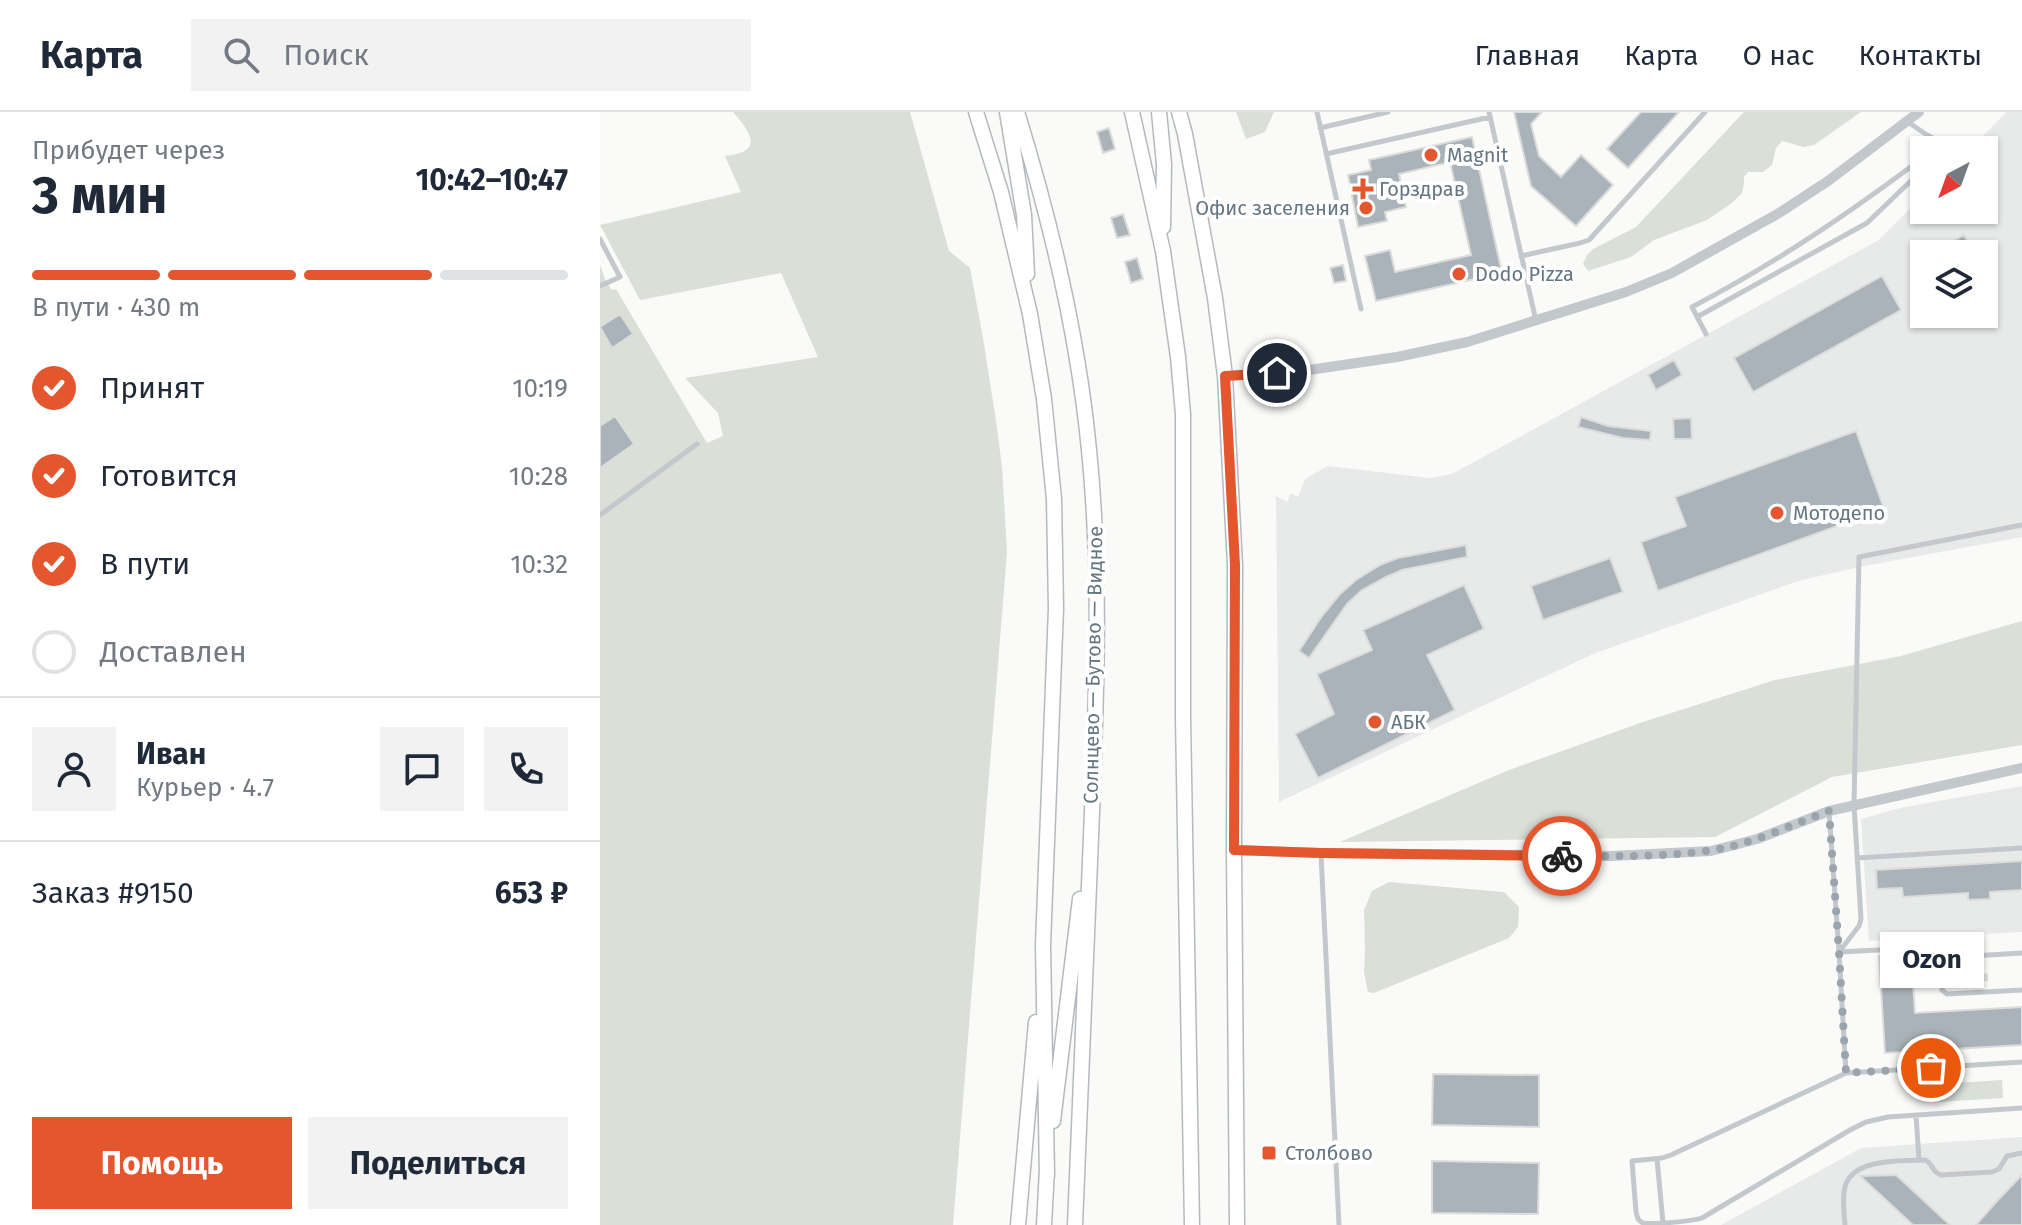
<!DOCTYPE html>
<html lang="ru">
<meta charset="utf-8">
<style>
:root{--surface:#fff;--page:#f2f2f3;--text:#1f2937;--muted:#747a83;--line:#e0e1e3;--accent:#e4572e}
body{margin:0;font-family:"Fira Sans",sans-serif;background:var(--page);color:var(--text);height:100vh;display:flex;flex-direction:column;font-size:30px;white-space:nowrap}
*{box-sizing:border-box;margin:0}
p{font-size:26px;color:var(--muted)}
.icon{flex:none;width:44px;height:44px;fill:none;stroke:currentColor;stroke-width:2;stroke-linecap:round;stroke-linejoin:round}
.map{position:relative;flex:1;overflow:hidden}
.panel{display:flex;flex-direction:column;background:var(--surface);width:600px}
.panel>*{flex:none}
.needle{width:52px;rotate:221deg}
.controls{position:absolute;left:1310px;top:24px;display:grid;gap:16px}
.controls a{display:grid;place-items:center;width:88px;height:88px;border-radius:0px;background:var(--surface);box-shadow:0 2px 6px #0004;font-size:40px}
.pin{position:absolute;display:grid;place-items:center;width:68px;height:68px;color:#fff;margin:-34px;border:4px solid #fff;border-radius:50%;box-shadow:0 2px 8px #0007}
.courier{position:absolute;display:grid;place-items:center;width:80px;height:80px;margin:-40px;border:6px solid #e4572e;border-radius:50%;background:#fff;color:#222;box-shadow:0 2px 10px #0007}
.bubble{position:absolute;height:56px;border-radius:0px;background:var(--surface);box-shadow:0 2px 6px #0004;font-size:26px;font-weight:700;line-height:56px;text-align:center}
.overview em{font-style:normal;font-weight:700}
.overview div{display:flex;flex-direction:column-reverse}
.overview{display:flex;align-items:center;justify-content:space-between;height:136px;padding:0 32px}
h1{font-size:52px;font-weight:700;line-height:60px}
.bar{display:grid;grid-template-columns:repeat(4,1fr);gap:12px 8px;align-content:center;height:96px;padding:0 32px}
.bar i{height:10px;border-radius:6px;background:var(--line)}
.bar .active{background:var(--accent)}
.bar p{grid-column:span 4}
.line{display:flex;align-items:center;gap:20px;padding:0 32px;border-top:2px solid var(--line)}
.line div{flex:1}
.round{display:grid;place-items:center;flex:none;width:84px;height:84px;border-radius:0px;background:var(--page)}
ol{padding:0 32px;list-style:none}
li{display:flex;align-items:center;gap:24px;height:88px}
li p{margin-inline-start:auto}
li .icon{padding:8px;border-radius:50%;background:var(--accent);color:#fff;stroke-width:4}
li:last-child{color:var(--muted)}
li i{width:44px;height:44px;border:4px solid var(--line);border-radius:50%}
.primary-button{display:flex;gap:16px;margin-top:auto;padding:16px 32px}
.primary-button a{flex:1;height:92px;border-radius:0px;background:var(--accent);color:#fff;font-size:32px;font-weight:700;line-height:92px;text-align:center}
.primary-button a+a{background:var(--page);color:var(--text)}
header{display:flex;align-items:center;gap:48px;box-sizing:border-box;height:112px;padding:0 40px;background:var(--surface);border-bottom:2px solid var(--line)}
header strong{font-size:38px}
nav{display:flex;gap:44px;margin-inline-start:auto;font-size:28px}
.search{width:560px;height:72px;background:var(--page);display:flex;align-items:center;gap:20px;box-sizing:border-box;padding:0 28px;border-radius:0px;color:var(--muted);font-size:30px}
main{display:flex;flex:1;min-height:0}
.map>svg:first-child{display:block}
.built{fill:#e8e9e9;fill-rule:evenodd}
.green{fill:#dadfd7}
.building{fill:#aab3b9;stroke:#dcdcda;stroke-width:2}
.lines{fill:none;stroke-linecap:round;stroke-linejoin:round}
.secondary-casing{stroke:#b3babf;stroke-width:17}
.lane{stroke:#c3c8cc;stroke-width:5}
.street{stroke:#c3c8cc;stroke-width:10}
.secondary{stroke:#fff;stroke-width:14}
.done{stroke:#99a4ac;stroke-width:8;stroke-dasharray:0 14.4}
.route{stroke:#e4572e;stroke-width:10}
.poi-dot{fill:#e4572e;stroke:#fff;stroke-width:3}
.labels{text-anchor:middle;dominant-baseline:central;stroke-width:8;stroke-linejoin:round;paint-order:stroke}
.poi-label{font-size:20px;fill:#657683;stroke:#fff;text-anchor:start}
.street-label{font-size:20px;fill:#657683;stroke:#fff}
</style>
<header>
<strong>Карта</strong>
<div class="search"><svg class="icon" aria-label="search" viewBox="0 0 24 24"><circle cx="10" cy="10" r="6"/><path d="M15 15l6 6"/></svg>Поиск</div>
<nav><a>Главная</a><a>Карта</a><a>О нас</a><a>Контакты</a></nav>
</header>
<main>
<section class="panel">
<div class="overview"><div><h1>3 мин</h1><p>Прибудет через</p></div><em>10:42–10:47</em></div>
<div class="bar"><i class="active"></i><i class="active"></i><i class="active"></i><i></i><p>В пути · 430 m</p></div>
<ol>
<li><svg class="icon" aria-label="check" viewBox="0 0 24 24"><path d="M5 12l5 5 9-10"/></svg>Принят<p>10:19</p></li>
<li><svg class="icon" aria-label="check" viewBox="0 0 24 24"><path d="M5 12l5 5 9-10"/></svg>Готовится<p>10:28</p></li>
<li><svg class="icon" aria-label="check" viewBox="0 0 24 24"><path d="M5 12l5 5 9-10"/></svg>В пути<p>10:32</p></li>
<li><i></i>Доставлен</li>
</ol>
<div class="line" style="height:144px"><a class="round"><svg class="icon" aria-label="person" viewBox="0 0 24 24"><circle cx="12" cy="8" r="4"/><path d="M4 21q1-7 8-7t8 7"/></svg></a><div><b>Иван</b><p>Курьер · 4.7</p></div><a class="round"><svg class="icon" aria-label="chat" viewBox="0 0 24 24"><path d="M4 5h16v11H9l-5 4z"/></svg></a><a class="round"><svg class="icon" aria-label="phone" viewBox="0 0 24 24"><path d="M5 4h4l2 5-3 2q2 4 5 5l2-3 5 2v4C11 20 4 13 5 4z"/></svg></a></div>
<div class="line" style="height:104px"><div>Заказ #9150</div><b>653 ₽</b></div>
<div class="primary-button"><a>Помощь</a><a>Поделиться</a></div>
</section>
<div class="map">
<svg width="1422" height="1113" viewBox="0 0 1422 1113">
<rect width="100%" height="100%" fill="#fafaf8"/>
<path class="built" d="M 1407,0 L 1422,0 L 1422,425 L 1259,455 L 1198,469 L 993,542 L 679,690 L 676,384 L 687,390 L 691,381 L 698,385 L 705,367 L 728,354 L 830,366 L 852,362 L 1279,128 L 1324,83 L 1324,98 L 1384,98 L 1384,38 L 1369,38 ZM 1324,142 L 1384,142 L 1384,202 L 1324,202 Z
M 1422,674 L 1422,820 L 1269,829 L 1261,707 L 1300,696 Z
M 1422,1025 L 1422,1113 L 1121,1113 L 1261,1036 Z"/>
<path class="green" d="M 133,0 L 310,0 L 349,139 L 370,156 L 383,226 L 396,309 L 402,355 L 407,440 L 353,1113 L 0,1113 L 0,153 L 6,170 L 12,178 L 16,177 L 107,331 L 123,324 L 118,301 L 85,266 L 218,245 L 181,161 L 40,188 L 0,113 L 141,80 L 125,44 C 164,40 152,22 133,0 Z
M 636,0 L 674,0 L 665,20 L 646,27 Z
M 1144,0 L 1261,0 L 1214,33 L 1204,35 L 1182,29 L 1176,36 L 1172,53 L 1163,60 L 1148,60 L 1144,65 L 1144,72 L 1142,81 L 1132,91 L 1107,108 L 1054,128 L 1031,145 L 988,159 L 983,152 L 987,143 L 993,137 L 1036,115 Z
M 1422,509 L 1422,633 L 1232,665 L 1115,725 L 740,730 L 909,658 L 1043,610 L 1175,568 L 1301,544 Z
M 789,770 L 904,780 L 919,795 L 918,815 L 909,826 L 774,881 L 768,880 L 764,860 L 765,839 L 764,798 L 772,779 Z
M 1354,855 L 1388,862 L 1388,869 L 1345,871 L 1345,862 Z
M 1402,968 L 1403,986 L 1338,990 L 1337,972 Z"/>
<path class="building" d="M 914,0 L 942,0 L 931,12 L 939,44 L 961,65 L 981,43 L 1013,73 L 976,114 L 931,74 Z
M 1041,0 L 1079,0 L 1028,56 L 1007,37 Z
M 509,16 L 515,37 L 503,41 L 497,20 Z
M 872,25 L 902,161 L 776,189 L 765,144 L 790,138 L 795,160 L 871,143 L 850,50 L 799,62 L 806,95 L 785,100 L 787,109 L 758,115 L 748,63 L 771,58 L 769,48 Z
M 523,102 L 530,123 L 517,126 L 511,106 Z
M 1364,123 L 1375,142 L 1331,142 Z
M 537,146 L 543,167 L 531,171 L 525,150 Z
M 743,153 L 746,169 L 734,171 L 730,156 Z
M 1282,164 L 1301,198 L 1153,280 L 1134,246 Z
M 20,202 L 33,222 L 12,236 L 0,215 Z
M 1074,248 L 1082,263 L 1056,278 L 1048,263 Z
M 15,304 L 34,332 L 0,356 L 0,314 Z
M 981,305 L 1008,314 L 1051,319 L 1050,328 L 1023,326 L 978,315 Z
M 1091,306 L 1092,327 L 1074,327 L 1073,307 Z
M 1256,319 L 1284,397 L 1058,479 L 1041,430 L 1086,414 L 1075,385 Z
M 866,433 L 867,445 L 802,458 L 786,465 L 762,478 L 747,492 L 709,546 L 699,539 L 722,504 L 739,483 L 756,468 L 780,453 L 798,446 Z
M 1010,446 L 1023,480 L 943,508 L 931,474 Z
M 864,473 L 884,517 L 827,543 L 855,598 L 718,666 L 695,622 L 734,602 L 717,562 L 772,538 L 763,518 Z
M 1422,749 L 1422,778 L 1390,780 L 1390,787 L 1368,788 L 1368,781 L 1303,785 L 1302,776 L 1277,777 L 1276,758 Z
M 1311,842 L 1315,901 L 1422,895 L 1422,933 L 1285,941 L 1279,844 Z
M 833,962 L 939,963 L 939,1015 L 832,1013 Z
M 832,1049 L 939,1051 L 938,1102 L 832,1101 Z
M 1296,1063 L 1350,1113 L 1313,1113 L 1260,1064 Z
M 1422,1063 L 1422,1113 L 1376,1113 L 1397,1089 Z"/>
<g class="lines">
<g class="secondary-casing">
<path id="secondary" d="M 376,0 L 401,80 L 430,202 L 444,287 L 454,387 L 456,496 L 443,833 L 447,1064
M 407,0 L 424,103 L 427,162
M 417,0 C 451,110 478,223 489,338 C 502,467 496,596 491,725 C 485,855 480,984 475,1113
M 532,0 L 563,139 L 578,245 L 583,302 L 583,606 L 592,1113
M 559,0 L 564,52 L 563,115
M 579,0 L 585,22 L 615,186 L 625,264 L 635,453 L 634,738 L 637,1113
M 453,1009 L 480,787
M 418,1113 L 436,910
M 444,1113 L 447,1057"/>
</g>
<path class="lane" d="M 717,0 L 761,197
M 889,0 L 936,209
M 1308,10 L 1327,23 L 1356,38
M 720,16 L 788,0
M 1330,38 L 1337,29
M 726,42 L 890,5
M 0,127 L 20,165 L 0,174
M 921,144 L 980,131 L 989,128 L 1105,0
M 1097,205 L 1267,111 L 1318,62 L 1324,46
M 1106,222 L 1092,195 C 1176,151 1248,102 1324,45
M 0,403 L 97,332
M 1229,699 L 1239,840 L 1246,961
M 721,742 L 739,1113
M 1257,746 L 1422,736
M 1239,840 L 1259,814 L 1261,807 L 1254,693 L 1259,445 L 1422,413
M 1239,840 L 1317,836 L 1340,846 L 1422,841
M 1340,846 L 1342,878 L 1347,882 L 1422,878
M 1422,950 L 1246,961 L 1071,1043 L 1062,1046 L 1032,1049 L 1036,1100 C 1038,1106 1037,1108 1043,1111 C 1051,1113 1093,1109 1102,1106 L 1250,1018 L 1266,1010 L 1288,1005 L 1422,996
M 1316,1003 L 1319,1048
M 1057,1047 L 1063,1111
M 1245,1113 C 1244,1101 1242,1086 1245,1075 C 1252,1046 1302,1049 1325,1048 C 1333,1051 1332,1061 1341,1063 L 1392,1060 L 1399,1057 L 1407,1044 L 1422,1041"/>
<path class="street" d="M 625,264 L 709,258 L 797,245 L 867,230 L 1026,180 L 1072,161 L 1179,101 L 1228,69 L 1319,0
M 634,738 L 721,741 L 1011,744 L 1111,739 L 1157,727 L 1229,699 L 1422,656"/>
<use href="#secondary" class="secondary"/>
</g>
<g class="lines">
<path class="done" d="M 962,744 C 1014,744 1079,746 1129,735 C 1163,727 1196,711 1229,699 L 1239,840 L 1246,961 L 1331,956"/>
<path class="route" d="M 677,261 L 625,264 L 635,453 L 634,738 L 721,741 L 962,744"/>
</g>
<g class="poi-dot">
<circle cx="831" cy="43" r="8"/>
<path d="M759 65h8v8h8v8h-8v8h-8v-8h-8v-8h8z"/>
<circle cx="766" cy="96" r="8"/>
<circle cx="859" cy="162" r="8"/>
<circle cx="1177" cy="401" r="8"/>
<circle cx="775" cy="610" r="8"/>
<rect x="661" y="1033" width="16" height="16" rx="4"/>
</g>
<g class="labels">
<g class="poi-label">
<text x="847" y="43">Magnit</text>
<text x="779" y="77">Горздрав</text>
<text x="750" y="96" text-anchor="end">Офис заселения</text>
<text x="875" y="162">Dodo Pizza</text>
<text x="1193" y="401">Мотодепо</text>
<text x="791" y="610">АБК</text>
<text x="685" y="1041">Столбово</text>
</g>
<g class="street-label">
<text transform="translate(493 553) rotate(-89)">Солнцево — Бутово — Видное</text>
</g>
</g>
</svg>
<div class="controls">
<a><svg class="needle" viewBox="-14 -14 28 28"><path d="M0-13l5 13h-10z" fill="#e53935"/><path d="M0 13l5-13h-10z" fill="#747a83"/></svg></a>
<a><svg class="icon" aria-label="layers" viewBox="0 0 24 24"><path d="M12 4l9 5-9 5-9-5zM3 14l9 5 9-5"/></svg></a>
</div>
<div class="pin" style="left:1331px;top:956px;background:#ea580c"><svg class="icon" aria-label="bag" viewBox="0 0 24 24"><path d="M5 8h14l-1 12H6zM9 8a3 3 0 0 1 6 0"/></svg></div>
<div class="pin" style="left:677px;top:261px;background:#1f2937"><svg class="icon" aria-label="home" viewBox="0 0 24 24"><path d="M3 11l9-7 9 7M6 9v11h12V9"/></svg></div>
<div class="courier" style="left:962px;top:744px"><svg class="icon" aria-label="bike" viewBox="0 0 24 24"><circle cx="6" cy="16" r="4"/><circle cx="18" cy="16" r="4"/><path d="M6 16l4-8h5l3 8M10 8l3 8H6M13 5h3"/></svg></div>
<div class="bubble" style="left:1280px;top:820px;width:104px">Ozon</div>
</div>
</main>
